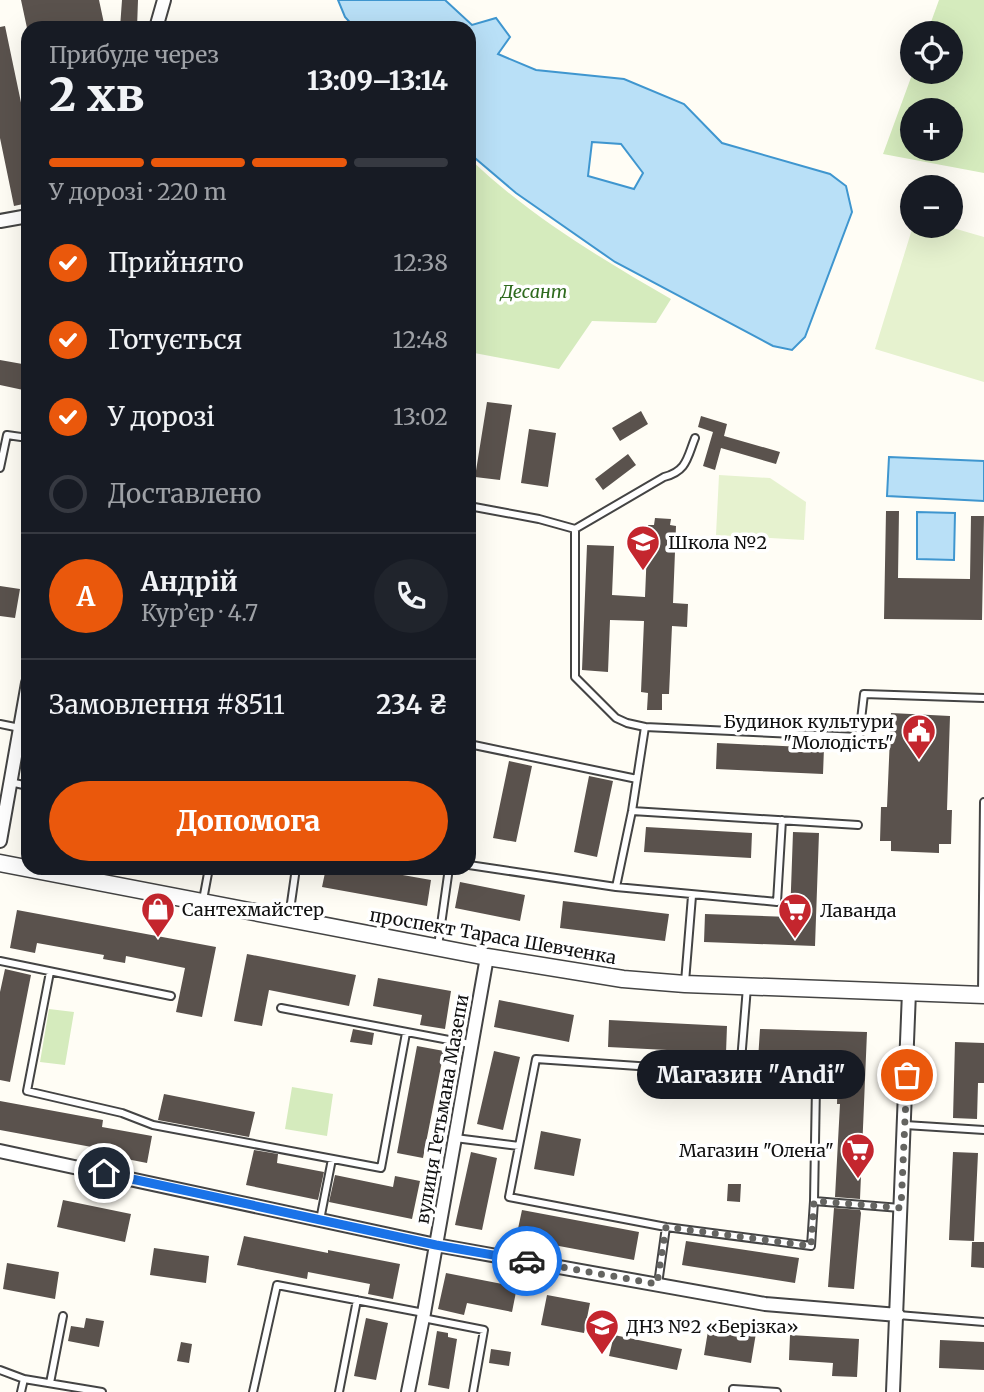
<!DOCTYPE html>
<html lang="uk">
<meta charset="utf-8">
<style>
:root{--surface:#171b24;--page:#20242c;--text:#f1f3f6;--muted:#9ea1a6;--line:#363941;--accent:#ea580c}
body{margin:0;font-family:Merriweather,serif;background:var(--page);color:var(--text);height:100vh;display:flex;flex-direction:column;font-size:26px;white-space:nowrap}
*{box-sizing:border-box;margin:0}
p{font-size:23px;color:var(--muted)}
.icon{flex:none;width:38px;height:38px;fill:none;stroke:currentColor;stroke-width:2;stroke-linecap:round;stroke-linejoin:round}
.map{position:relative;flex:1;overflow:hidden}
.panel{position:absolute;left:21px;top:21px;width:455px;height:854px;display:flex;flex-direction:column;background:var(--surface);border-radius:21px;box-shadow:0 7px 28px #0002}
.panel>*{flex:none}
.fabs{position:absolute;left:900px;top:21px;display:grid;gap:14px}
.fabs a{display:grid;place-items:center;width:63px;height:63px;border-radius:50%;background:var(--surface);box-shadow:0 7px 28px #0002;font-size:35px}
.pin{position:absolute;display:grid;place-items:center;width:60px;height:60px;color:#fff;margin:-30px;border:4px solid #fff;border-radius:50%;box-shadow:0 2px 7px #0007}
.courier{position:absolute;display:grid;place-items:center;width:70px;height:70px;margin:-35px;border:5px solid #1a73e8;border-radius:50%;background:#fff;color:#222;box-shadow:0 2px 9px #0007}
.bubble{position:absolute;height:49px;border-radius:24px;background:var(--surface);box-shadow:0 7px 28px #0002;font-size:23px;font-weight:800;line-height:49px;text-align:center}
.headline em{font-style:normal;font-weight:800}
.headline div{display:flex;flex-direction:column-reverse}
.headline{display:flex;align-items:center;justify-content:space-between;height:119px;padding:0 28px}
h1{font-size:46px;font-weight:800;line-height:52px}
.bar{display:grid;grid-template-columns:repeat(4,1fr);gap:10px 7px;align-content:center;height:84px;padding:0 28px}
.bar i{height:9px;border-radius:5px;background:var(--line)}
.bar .selected{background:var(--accent)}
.bar p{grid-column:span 4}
.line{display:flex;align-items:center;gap:18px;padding:0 28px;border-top:2px solid var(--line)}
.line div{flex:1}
.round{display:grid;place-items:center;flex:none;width:74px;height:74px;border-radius:37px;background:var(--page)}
ol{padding:0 28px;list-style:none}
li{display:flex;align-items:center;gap:21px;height:77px}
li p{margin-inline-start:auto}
li .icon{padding:7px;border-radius:50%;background:var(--accent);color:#fff;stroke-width:4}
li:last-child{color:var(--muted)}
li i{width:38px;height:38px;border:4px solid var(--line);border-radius:50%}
.cta{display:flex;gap:14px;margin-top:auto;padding:14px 28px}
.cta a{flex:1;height:80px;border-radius:42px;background:var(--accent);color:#fff;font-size:28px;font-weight:800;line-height:80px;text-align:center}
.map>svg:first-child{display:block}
.green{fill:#d5ebbd;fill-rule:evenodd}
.pitch{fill:#e6f2cf}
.water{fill:#b9e0f7;stroke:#3f96cf;stroke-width:2;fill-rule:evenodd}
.building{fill:#5a524d}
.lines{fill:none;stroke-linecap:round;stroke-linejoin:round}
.service-casing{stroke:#444;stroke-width:10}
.minor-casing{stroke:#444;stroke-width:16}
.tertiary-casing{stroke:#444;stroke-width:19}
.service{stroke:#fff;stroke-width:6}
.minor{stroke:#fff;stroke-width:12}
.tertiary{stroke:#fff;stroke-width:16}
.done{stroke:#646461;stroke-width:7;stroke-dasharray:0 12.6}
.route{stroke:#1a73e8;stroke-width:9}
.labels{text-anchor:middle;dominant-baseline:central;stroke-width:7;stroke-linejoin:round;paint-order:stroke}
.park-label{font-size:18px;font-style:italic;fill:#2f6b1f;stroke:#fff}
.poi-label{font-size:18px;fill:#111;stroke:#fff;text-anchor:start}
.street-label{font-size:18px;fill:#111;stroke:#fff}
</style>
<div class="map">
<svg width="984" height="1392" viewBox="0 0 984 1392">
<rect width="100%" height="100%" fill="#fffdf5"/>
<path class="green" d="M 939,0 L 984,0 L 984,173 L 883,154 L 913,72 L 950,72 L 950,33 L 927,33 ZM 950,110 L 950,149 L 912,149 L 912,110 Z
M 469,158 C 528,215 600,258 671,299 L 656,323 L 592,321 L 559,369 L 469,352 Z
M 49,1009 L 74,1012 L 65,1065 L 40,1062 Z
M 292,1087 L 333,1094 L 327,1136 L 285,1129 Z"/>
<path class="pitch" d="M 913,226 L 946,226 L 984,237 L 984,382 L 875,349 Z
M 719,475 L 770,478 L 806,502 L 804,540 L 716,535 Z"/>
<path class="water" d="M 338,0 L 445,0 L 472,25 L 496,18 L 510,37 L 498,54 L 536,70 L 624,79 L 684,104 L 722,143 L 830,174 L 846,186 L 852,212 L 805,337 L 792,350 L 773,346 L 615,262 L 516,193 L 469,153 L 469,28 L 355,28 L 345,17 ZM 592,142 L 621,144 L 643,173 L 634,189 L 588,176 Z
M 889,457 L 984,461 L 984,501 L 887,496 Z
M 917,512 L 955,513 L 954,560 L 917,559 Z"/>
<path class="building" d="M 21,0 L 99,0 L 105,28 L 27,28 Z
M 122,0 L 138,0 L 137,28 L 120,28 Z
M 5,26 L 28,136 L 28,203 L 14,206 L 0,138 L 0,27 Z
M 0,360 L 28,365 L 28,391 L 0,385 Z
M 487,402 L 512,405 L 500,480 L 475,477 Z
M 641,411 L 648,424 L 620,441 L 612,428 Z
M 701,416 L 727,424 L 724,436 L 780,452 L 776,464 L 721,448 L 715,470 L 703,466 L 713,432 L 698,427 Z
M 529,429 L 556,433 L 548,487 L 521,483 Z
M 628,454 L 636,465 L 603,490 L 595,479 Z
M 886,511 L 899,511 L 898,578 L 970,579 L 971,516 L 984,516 L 982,620 L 884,619 Z
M 655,518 L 671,519 L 670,525 L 676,526 L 673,603 L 688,604 L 687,627 L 672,626 L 669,694 L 662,694 L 662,710 L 647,710 L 648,693 L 641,692 L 644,621 L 610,620 L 608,672 L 582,670 L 587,545 L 614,546 L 612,595 L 645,597 L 648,525 L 654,525 Z
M 0,586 L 20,589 L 15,618 L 0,616 Z
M 891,713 L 950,716 L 947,810 L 952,810 L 951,844 L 939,844 L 939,853 L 891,851 L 891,841 L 880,841 L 881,807 L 887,807 Z
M 717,743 L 824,748 L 823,774 L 716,769 Z
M 509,761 L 532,766 L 516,842 L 493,838 Z
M 589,776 L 613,781 L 597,857 L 574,852 Z
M 646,827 L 752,833 L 751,858 L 644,852 Z
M 793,832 L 819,833 L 815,946 L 704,942 L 705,914 L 790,917 Z
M 326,868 L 363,868 L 431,880 L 427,906 L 322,887 Z
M 460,882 L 525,895 L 520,921 L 455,908 Z
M 563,901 L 669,914 L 665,941 L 560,928 Z
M 17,910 L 216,947 L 202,1017 L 176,1012 L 185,968 L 126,956 L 125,963 L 103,959 L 104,955 L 37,943 L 35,953 L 10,948 Z
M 247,954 L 356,975 L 349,1006 L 269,990 L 262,1026 L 234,1021 Z
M 5,969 L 31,975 L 10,1082 L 0,1080 L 0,992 Z
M 378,978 L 451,991 L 445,1029 L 420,1025 L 422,1015 L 373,1006 Z
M 499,1000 L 574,1015 L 569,1042 L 494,1027 Z
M 609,1020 L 727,1026 L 726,1053 L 608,1047 Z
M 353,1029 L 374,1033 L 372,1045 L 350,1042 Z
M 760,1029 L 867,1032 L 860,1199 L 835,1197 L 840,1104 L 837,1104 L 838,1059 L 783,1057 L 783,1061 L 758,1060 Z
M 955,1042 L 984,1043 L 984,1083 L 978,1083 L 977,1119 L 953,1118 Z
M 417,1046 L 444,1051 L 423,1158 L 397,1153 Z
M 494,1051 L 520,1057 L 503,1130 L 477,1124 Z
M 164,1094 L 255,1112 L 249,1137 L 158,1120 Z
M 0,1101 L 103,1120 L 102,1127 L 152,1136 L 147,1163 L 96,1153 L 97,1148 L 0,1130 Z
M 541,1131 L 581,1139 L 574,1176 L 534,1169 Z
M 254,1150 L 278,1154 L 277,1163 L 324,1172 L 318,1200 L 246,1185 Z
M 471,1152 L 497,1158 L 482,1230 L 455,1225 Z
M 953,1152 L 978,1153 L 974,1241 L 949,1240 Z
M 335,1175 L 393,1187 L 395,1176 L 420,1181 L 412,1219 L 329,1202 Z
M 728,1184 L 741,1184 L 740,1202 L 727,1201 Z
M 63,1200 L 131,1214 L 125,1242 L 57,1227 Z
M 834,1208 L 860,1210 L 861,1213 L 854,1289 L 828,1287 Z
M 522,1210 L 639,1232 L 634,1260 L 516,1238 Z
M 244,1236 L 328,1253 L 328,1250 L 400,1264 L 393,1299 L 368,1294 L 370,1284 L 308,1272 L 307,1279 L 237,1265 Z
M 686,1241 L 799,1258 L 795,1283 L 682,1265 Z
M 972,1242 L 984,1242 L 984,1268 L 971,1267 Z
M 154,1248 L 209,1256 L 206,1283 L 150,1275 Z
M 7,1263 L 59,1272 L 55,1299 L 3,1289 Z
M 446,1273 L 517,1287 L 512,1312 L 467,1303 L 464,1315 L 438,1309 Z
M 547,1295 L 590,1303 L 584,1333 L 541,1325 Z
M 86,1318 L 104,1321 L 99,1347 L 68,1341 L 71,1326 L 84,1328 Z
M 366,1318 L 388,1323 L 376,1380 L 354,1376 Z
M 709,1325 L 756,1333 L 751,1363 L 704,1355 Z
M 437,1331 L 448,1333 L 448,1337 L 457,1339 L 449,1389 L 428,1385 Z
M 614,1335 L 682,1349 L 677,1370 L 609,1356 Z
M 790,1335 L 859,1339 L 857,1377 L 832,1376 L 833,1363 L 789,1360 Z
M 940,1340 L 984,1342 L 984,1370 L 939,1368 Z
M 181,1342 L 192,1344 L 189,1363 L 177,1361 Z
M 491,1349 L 511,1352 L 509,1366 L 489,1363 Z"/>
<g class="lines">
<g class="service-casing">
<path id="service" d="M 0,468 L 7,435 L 28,438
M 469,506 L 539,519 L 575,529 L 664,477 C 687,471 687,458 695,438
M 575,529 L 575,677 L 616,718 L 627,723 L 645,727
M 0,724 L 20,728
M 469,744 L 637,779
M 10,782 L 28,786
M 632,811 L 858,825
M 469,865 L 616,887 L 777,902 L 782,820
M 616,887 L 632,811 L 645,727 L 859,737 L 864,694 L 984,698
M 203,900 L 209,868
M 289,917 L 296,868
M 438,946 L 449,868
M 0,961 L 171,996
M 50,972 L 27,1091 L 122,1113 L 153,1125 L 381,1168 L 406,1033
M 685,982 L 692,896
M 982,992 L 984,802
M 281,1008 L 470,1044
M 536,1059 L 740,1073 L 816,1085 L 814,1201 L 811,1246 L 666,1227 L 509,1197 Z
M 740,1073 L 747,987
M 905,1125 L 984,1130
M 455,1138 L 519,1146
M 814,1201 L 900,1208
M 320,1220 L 332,1159
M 658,1284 L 666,1227
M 898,1315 L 984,1322
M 423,1318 L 484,1330 L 473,1392
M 0,1370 L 24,1379 L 102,1392
M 50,1383 L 63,1316
M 21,1392 L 24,1379
M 253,1392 L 277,1285 L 424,1313
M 339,1392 L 357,1300
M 733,1392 L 733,1389 L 777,1392"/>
</g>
<g class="minor-casing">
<path id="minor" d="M 156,28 L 164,0
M 0,221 L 28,216
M 0,841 L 28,683
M 0,1151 L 436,1245 L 765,1304 L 898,1315
M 408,1392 L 424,1313 L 487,957
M 893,1392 L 909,992"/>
</g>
<g class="tertiary-casing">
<path id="tertiary" d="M 0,863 L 487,957 L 623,979 L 685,984 L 984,995"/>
</g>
<use href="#service" class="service"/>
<use href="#minor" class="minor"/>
<use href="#tertiary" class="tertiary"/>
</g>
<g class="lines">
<path class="done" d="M 527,1261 L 657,1284 L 666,1227 L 811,1246 L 814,1201 L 901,1208 L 907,1075"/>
<path class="route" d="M 104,1173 L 436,1245 L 527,1261"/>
</g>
<defs>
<g id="school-pin" transform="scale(1.75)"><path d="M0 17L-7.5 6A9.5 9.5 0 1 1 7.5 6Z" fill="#c4262e" stroke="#fff"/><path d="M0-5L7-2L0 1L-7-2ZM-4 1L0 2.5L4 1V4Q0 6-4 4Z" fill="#fff"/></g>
<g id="civic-pin" transform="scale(1.75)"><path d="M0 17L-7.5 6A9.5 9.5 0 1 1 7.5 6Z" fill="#c4262e" stroke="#fff"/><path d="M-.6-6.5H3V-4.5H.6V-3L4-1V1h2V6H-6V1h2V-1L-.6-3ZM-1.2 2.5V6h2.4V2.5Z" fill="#fff"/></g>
<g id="shop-pin" transform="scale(1.75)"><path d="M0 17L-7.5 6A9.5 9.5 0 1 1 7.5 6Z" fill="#c4262e" stroke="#fff"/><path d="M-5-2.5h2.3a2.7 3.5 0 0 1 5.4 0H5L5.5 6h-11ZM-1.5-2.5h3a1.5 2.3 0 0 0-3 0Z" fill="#fff"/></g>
<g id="supermarket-pin" transform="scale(1.75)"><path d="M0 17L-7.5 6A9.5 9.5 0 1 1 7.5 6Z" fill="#c4262e" stroke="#fff"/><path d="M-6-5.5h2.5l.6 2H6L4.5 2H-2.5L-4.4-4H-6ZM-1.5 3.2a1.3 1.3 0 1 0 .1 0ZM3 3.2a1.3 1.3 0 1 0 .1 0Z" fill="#fff"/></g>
</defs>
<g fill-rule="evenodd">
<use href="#school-pin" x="643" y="542"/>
<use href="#civic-pin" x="919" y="731"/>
<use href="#shop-pin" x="158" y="909"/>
<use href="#supermarket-pin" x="795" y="910"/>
<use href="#supermarket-pin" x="858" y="1150"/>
<use href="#school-pin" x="602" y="1326"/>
</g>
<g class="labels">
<g class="park-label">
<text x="534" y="291">Десант</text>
</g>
<g class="poi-label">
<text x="668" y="542">Школа №2</text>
<text x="894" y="721" text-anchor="end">Будинок культури<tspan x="894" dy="21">"Молодість"</tspan></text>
<text x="182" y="909">Сантехмайстер</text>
<text x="820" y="910">Лаванда</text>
<text x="834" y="1150" text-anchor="end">Магазин "Олена"</text>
<text x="626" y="1326">ДНЗ №2 «Берізка»</text>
</g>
<g class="street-label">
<text transform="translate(493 936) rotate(10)">проспект Тараса Шевченка</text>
<text transform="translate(442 1109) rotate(-80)">вулиця Гетьмана Мазепи</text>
</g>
</g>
</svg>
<div class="fabs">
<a><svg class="icon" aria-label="locate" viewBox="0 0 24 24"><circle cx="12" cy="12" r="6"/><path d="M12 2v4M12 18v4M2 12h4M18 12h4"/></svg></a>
<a>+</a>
<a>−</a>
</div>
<div class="pin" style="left:907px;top:1075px;background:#ea580c"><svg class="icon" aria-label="bag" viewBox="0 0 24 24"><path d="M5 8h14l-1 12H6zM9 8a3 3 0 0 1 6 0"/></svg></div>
<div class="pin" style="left:104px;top:1173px;background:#1f2937"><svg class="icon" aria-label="home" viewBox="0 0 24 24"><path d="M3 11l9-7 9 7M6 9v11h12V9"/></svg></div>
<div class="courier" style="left:527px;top:1261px"><svg class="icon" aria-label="car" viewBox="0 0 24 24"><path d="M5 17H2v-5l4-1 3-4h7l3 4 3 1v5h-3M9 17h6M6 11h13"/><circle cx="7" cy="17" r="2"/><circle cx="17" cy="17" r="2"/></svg></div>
<div class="bubble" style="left:637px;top:1050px;width:228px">Магазин &quot;Andi&quot;</div>
<section class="panel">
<div class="headline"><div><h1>2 хв</h1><p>Прибуде через</p></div><em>13:09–13:14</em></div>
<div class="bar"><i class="selected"></i><i class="selected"></i><i class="selected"></i><i></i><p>У дорозі · 220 m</p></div>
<ol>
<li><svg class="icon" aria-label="check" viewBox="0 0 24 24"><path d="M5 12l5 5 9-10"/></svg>Прийнято<p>12:38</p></li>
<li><svg class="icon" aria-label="check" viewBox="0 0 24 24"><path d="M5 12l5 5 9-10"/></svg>Готується<p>12:48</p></li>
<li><svg class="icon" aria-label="check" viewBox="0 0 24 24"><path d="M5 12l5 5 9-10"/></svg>У дорозі<p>13:02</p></li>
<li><i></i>Доставлено</li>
</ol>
<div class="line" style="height:126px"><b class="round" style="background:var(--accent);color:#fff">А</b><div><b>Андрій</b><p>Кур’єр · 4.7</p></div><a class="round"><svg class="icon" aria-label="phone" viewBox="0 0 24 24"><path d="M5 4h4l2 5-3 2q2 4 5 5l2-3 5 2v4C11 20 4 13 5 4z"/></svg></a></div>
<div class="line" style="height:91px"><div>Замовлення #8511</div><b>234 ₴</b></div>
<div class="cta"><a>Допомога</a></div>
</section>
</div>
